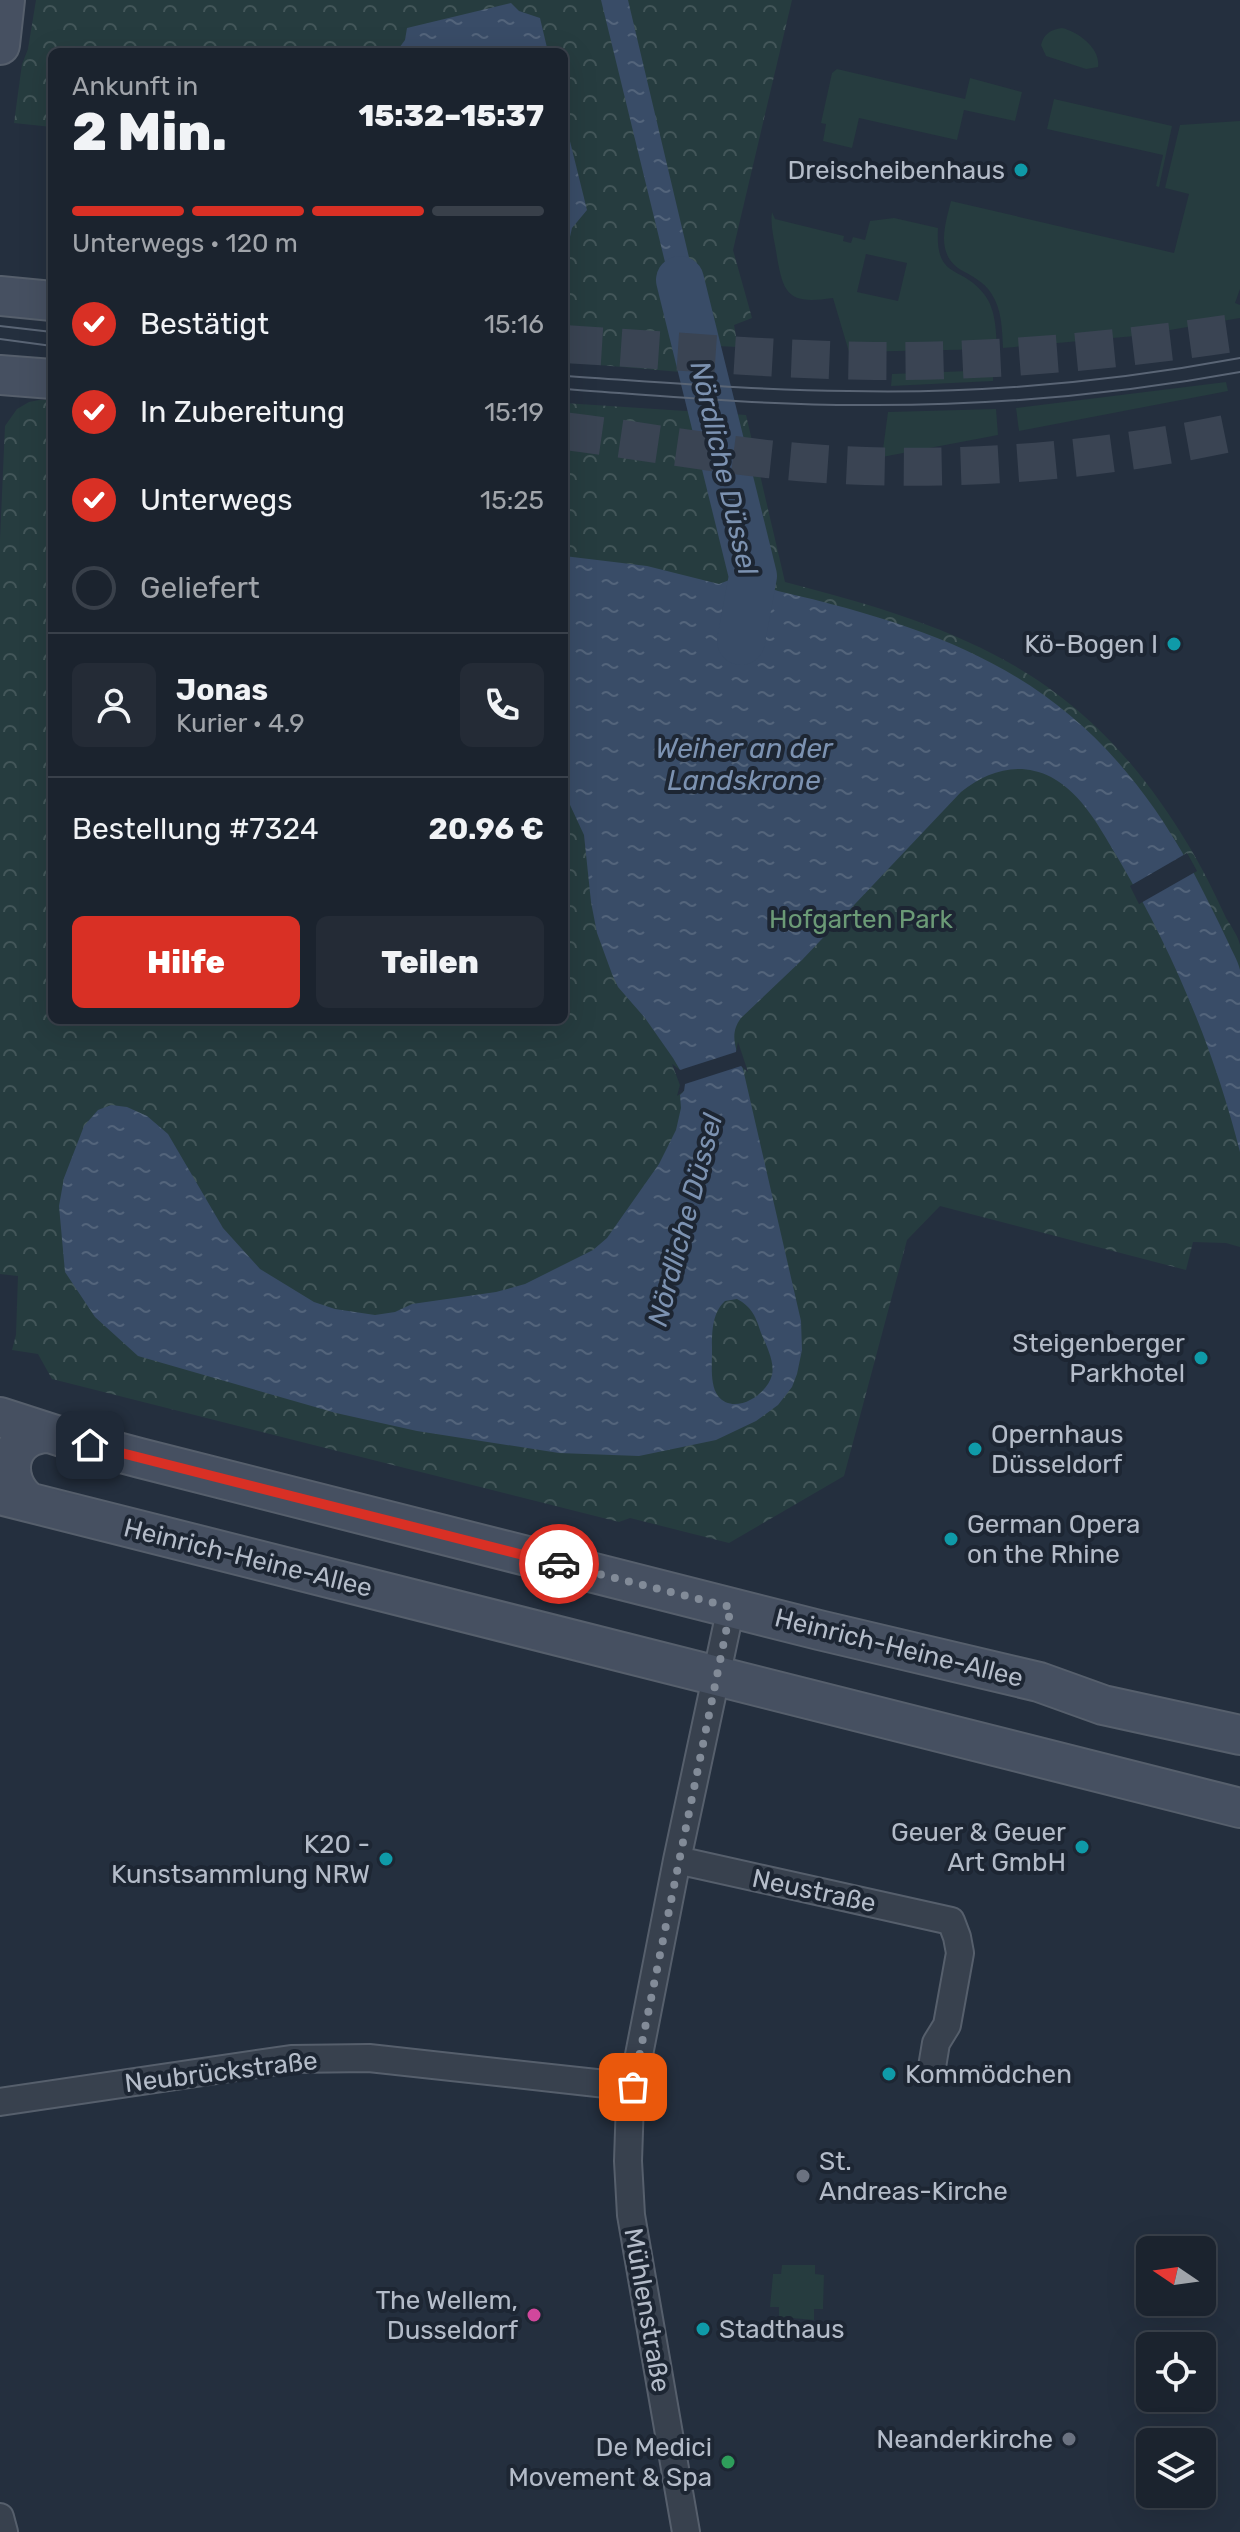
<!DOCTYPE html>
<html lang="de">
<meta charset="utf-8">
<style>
:root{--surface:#1b232e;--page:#242b36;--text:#f1f3f6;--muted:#a0a4aa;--line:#39404a;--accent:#d93025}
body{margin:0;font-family:Rubik,sans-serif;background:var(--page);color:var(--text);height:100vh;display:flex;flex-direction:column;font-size:30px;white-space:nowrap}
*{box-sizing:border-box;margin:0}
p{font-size:26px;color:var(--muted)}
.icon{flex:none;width:44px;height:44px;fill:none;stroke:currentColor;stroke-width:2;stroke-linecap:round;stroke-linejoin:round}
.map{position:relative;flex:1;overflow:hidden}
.details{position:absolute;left:48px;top:48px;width:520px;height:976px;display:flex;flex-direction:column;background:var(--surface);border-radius:12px;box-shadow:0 8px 32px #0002,0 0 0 2px var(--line)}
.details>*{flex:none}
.needle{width:52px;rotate:283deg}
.fabs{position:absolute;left:1136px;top:2236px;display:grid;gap:16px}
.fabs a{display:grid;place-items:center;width:80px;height:80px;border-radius:12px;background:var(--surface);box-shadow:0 8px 32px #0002,0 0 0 2px var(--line);font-size:40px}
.pin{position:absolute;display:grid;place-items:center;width:68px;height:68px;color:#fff;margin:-34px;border-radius:16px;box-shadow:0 4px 12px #0006}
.courier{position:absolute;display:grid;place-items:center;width:80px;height:80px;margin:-40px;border:6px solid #d93025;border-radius:50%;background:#fff;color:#222;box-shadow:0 2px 10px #0007}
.summary em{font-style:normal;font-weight:800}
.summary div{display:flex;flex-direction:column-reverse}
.summary{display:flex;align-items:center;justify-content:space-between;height:136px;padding:0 24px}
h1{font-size:52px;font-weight:800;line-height:60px}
.bar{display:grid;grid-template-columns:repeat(4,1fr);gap:12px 8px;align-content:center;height:96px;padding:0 24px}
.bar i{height:10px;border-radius:6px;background:var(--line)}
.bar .selected{background:var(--accent)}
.bar p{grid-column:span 4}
.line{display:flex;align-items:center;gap:20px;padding:0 24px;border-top:2px solid var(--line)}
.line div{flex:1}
.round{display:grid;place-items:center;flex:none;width:84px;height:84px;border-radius:12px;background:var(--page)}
ol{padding:0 24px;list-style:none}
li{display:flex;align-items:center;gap:24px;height:88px}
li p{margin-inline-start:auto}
li .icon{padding:8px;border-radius:50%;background:var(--accent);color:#fff;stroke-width:4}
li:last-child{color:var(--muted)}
li i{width:44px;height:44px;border:4px solid var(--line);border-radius:50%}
.primary-button{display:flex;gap:16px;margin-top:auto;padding:16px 24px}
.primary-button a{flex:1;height:92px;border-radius:12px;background:var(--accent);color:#fff;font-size:32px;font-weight:800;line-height:92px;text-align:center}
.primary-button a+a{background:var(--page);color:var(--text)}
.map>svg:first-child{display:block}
.green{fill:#263c3f;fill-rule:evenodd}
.park{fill:url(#park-crowns)}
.water{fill:url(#water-ripples);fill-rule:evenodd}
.pier{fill:#242f3e}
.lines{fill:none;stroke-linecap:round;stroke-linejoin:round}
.river{stroke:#394c67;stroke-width:48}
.secondary-tunnel{stroke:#3a4453;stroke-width:38;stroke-dasharray:38 19;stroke-linecap:butt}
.street-casing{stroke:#565f6c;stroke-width:30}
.secondary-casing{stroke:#565f6c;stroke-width:42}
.street{stroke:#38414e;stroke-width:26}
.secondary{stroke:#465061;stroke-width:38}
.tram{stroke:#5a6575;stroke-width:2}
.done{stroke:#828b98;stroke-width:8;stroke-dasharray:0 14.4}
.route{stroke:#d93025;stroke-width:10}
.culture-dot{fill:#0f9aa8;stroke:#1d2633;stroke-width:3}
.worship-dot{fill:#6b7280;stroke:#1d2633;stroke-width:3}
.hotel-dot{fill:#d1479c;stroke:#1d2633;stroke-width:3}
.leisure-dot{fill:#2e9e5b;stroke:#1d2633;stroke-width:3}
.labels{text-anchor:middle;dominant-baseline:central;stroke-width:8;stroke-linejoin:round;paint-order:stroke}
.poi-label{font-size:26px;fill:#b4bcc9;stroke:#1d2633;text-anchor:end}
.park-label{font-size:26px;fill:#6b9a76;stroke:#1d2633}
.street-label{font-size:26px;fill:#b4bcc9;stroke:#1d2633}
.water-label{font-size:28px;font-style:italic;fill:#7c92b1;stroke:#1d2633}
</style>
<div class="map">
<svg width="1240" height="2532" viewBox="0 0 1240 2532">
<defs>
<pattern id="park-crowns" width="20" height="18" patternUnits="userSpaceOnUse" patternTransform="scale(2)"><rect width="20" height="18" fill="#263c3f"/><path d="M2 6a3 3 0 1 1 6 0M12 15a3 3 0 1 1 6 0" fill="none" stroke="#435659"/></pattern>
<pattern id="water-ripples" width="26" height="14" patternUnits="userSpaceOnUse" patternTransform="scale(2)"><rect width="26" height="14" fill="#394c67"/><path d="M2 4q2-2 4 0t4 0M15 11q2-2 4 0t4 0" fill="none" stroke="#53647b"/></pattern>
</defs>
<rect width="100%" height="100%" fill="#242f3e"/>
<path class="green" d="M 1062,28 C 1079,32 1101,49 1098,67 L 1086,69 L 1046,56 L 1041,45 C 1044,33 1051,30 1062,28 Z
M 837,69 L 965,99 L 970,78 L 1022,92 L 1015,121 L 964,110 L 957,140 L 859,118 L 852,148 L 823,141 L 826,124 L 821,123 L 832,73 Z
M 1054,99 L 1172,126 L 1159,187 L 1156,186 L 1163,155 L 1047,129 Z
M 1240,121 L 1240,289 L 1235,303 L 1240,305 L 1240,318 L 1135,336 L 1003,348 C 1002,329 1002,309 991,293 C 984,282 972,276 961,270 C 935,254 945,225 951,201 L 1174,253 L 1189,194 L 1165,188 L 1180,125 Z
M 772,212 L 775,219 L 844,236 L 843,241 L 851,243 L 853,237 L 865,240 L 870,221 L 894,218 L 938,228 C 935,281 961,264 984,294 C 996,309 996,331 997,349 L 849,352 L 833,298 C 787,305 783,294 776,251 C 774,238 770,225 772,212 ZM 866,254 L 907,263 L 898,301 L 857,292 Z
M 993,370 L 993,381 L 891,386 L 892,374 Z
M 1226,382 L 1228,391 L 1019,431 L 1016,408 Z
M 996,409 L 998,435 L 882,457 L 888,412 Z
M 782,2265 L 815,2265 L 815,2274 L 824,2275 L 823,2309 L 814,2309 L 814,2320 L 779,2317 L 779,2307 L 770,2307 L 773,2274 L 781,2274 Z"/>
<path class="park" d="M 36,0 L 792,0 L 733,250 L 752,318 L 734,325 L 738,347 L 697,345 L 704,374 L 564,362 L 564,52 L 52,52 L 52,127 L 14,123 L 22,64 L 28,49 Z
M 39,400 L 52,400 L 52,1020 L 564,1020 L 564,403 L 746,415 L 785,582 C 968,629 1086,675 1187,843 C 1202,867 1214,892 1226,918 C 1231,926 1238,936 1240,945 C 1240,962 1240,1009 1240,1029 C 1240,1102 1240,1174 1240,1247 L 1226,1243 L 1193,1242 L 1186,1270 L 940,1206 L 907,1240 L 844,1476 L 729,1543 L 630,1518 L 619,1522 L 52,1379 L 38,1354 L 12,1350 L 16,1335 L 18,1276 L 0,1274 L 0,540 L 5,426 L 17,409 L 29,402 Z"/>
<path class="water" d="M 601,0 L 628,0 L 710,346 L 685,344 Z
M 511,3 L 519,11 L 540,18 L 548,52 L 396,52 L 405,40 L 407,28 Z
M 564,117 L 587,210 L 572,228 L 569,241 L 564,243 Z
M 700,409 L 725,410 L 745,489 L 720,487 Z
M 724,504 L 749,506 L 763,565 L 737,559 Z
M 564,556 L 647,566 L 719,584 L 732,579 L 739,573 L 767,578 L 769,588 L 778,591 C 969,635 1091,688 1190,866 C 1203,891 1216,916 1228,942 C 1232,951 1238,961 1240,970 C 1240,987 1240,1007 1240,1024 C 1240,1067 1240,1109 1240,1152 C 1214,1049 1173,952 1119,860 C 1101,830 1083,794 1051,777 C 1018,761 988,771 961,792 L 802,960 L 741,1018 C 728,1035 737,1051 743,1069 L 801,1321 L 802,1350 L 797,1374 L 792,1387 L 778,1405 L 756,1421 L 716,1440 L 639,1456 L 559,1453 L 417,1431 L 336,1413 L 138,1356 L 95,1317 L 65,1272 L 59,1206 L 64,1178 L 84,1126 L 98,1110 L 111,1105 L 127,1107 L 147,1116 L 168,1134 L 223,1228 L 260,1269 L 314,1302 L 335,1309 L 375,1315 L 395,1312 L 412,1304 L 496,1292 L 525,1284 L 593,1250 L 607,1238 L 659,1164 L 676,1130 L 681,1108 L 680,1095 L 684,1091 L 680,1070 L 673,1058 L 645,1018 L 618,987 L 612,974 L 597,933 L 591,902 L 584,835 L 564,792 ZM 737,1299 C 752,1307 756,1317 761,1333 C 766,1345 775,1362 772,1375 C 767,1395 734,1416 718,1396 C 710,1385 712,1366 712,1353 C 712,1335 711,1314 725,1301 Z"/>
<path class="pier" d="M 1187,853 L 1197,871 L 1139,904 L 1130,886 Z
M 738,1042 L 748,1072 L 741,1066 L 685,1084 L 684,1091 L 677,1096 L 680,1085 L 672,1064 L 680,1070 L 736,1052 Z"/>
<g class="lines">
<path class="river" d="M 680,280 L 753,576 L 741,641"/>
<path class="secondary-tunnel" d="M 564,344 C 668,350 771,360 875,361 C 997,362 1119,350 1240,332
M 564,431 C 646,441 728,457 811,463 C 954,474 1100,461 1240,431"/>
<g class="street-casing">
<path id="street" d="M 677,1860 L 951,1921 L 957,1937 L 960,1953 L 947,2025 L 936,2043 L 932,2067
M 0,2102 L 291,2059 L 369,2058 L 633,2087
M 0,2517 L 4,2532
M 686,2532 L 631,2215 L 628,2161 L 630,2101 L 677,1860 L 731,1607"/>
</g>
<g class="secondary-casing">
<path id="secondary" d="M 0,45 L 5,0
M 0,296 L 52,301
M 0,375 L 52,379
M 0,1417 L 65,1438 L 140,1458 L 819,1630 L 1039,1682 L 1103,1705 L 1240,1735
M 0,1495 L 1240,1808
M 29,1502 C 0,1481 6,1435 47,1433"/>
</g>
<use href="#street" class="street"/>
<use href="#secondary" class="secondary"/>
<path class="tram" d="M 0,326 L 52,332
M 0,339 L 52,346
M 564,376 C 659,382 753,390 848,391 C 980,394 1111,382 1240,358
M 564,389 C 663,396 761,405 860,405 C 988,406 1115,395 1240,372"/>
</g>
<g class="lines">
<path class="done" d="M 559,1564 L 731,1607 L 633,2087"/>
<path class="route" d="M 90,1445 L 559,1564"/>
</g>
<g class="culture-dot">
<circle cx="1021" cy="170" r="8"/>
<circle cx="1174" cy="644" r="8"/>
<circle cx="1201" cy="1358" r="8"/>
<circle cx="975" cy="1449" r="8"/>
<circle cx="951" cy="1539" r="8"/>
<circle cx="1082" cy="1847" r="8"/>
<circle cx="386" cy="1859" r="8"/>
<circle cx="889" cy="2074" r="8"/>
<circle cx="703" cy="2329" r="8"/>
</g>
<g class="worship-dot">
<circle cx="803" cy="2176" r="8"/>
<circle cx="1069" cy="2439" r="8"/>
</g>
<circle class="hotel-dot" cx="534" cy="2315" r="8"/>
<circle class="leisure-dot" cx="728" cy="2462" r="8"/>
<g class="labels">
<g class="poi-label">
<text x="1005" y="170">Dreischeibenhaus</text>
<text x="1158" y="644">Kö-Bogen I</text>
<text x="1185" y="1343">Steigenberger<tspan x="1185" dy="30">Parkhotel</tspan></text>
<text x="991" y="1434" text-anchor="start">Opernhaus<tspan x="991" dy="30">Düsseldorf</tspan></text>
<text x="967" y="1524" text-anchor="start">German Opera<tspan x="967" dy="30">on the Rhine</tspan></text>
<text x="1066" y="1832">Geuer &amp; Geuer<tspan x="1066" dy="30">Art GmbH</tspan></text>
<text x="370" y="1844">K20 -<tspan x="370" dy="30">Kunstsammlung NRW</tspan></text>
<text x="905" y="2074" text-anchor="start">Kommödchen</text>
<text x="819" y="2161" text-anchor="start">St.<tspan x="819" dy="30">Andreas-Kirche</tspan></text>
<text x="518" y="2300">The Wellem,<tspan x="518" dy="30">Dusseldorf</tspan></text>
<text x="719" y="2329" text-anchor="start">Stadthaus</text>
<text x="1053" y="2439">Neanderkirche</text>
<text x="712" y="2447">De Medici<tspan x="712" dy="30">Movement &amp; Spa</tspan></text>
</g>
<g class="park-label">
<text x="861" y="919">Hofgarten Park</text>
</g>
<g class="street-label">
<text transform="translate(248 1558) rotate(14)">Heinrich-Heine-Allee</text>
<text transform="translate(899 1648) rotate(14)">Heinrich-Heine-Allee</text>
<text transform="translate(814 1891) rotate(12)">Neustraße</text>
<text transform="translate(221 2072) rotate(-7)">Neubrückstraße</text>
<text transform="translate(647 2310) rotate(80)">Mühlenstraße</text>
</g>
<g class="water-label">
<text transform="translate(724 468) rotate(77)">Nördliche Düssel</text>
<text x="744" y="748">Weiher an der<tspan x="744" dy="32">Landskrone</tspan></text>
<text transform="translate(685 1220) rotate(-75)">Nördliche Düssel</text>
</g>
</g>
</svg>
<div class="fabs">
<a><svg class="needle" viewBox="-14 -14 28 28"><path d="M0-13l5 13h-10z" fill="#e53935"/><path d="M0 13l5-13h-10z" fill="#a0a4aa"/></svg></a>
<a><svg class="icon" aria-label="locate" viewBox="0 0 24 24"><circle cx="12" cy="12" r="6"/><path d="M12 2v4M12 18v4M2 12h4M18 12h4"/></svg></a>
<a><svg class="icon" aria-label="layers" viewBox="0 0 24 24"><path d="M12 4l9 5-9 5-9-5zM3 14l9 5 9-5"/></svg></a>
</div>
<div class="pin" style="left:633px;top:2087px;background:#ea580c"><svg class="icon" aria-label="bag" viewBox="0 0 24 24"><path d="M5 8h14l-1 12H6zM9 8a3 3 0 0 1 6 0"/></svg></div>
<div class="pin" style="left:90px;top:1445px;background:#1f2937"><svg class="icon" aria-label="home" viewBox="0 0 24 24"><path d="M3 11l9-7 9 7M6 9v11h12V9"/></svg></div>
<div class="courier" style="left:559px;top:1564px"><svg class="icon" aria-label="car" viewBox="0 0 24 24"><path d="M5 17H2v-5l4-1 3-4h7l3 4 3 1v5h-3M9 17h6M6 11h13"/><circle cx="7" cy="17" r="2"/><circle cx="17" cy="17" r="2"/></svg></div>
<section class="details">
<div class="summary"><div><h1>2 Min.</h1><p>Ankunft in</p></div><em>15:32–15:37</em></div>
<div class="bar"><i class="selected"></i><i class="selected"></i><i class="selected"></i><i></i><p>Unterwegs · 120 m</p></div>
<ol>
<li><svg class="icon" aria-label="check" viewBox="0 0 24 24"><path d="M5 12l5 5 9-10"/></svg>Bestätigt<p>15:16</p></li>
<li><svg class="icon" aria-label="check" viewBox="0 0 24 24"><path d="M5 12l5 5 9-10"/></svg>In Zubereitung<p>15:19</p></li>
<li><svg class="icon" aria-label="check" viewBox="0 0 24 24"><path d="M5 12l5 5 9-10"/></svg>Unterwegs<p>15:25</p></li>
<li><i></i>Geliefert</li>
</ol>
<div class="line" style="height:144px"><a class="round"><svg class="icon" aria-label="person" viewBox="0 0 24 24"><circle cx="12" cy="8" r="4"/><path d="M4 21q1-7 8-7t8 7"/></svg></a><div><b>Jonas</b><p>Kurier · 4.9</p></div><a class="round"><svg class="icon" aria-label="phone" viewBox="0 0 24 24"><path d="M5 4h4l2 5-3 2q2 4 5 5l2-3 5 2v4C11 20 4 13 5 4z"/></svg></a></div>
<div class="line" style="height:104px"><div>Bestellung #7324</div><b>20.96 €</b></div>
<div class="primary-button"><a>Hilfe</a><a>Teilen</a></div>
</section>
</div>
